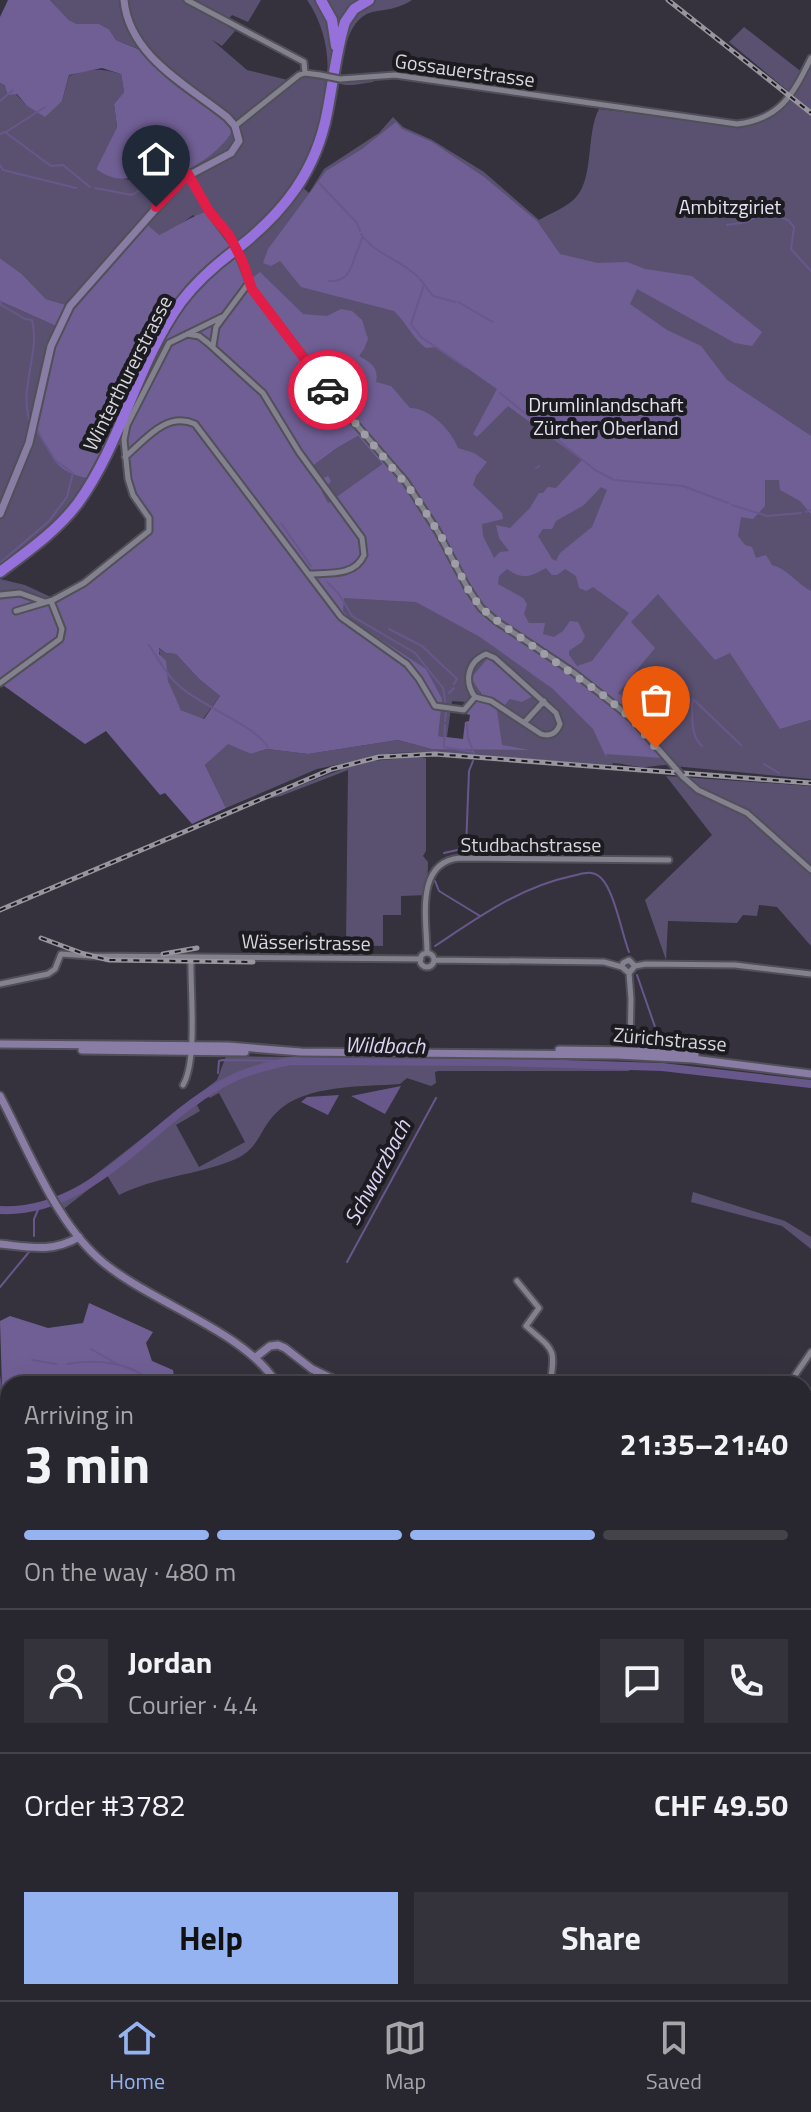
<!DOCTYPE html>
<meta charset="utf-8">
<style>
:root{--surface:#28262e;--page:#34323a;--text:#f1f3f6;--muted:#a5a5aa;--line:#44434a;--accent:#95b2f1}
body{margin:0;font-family:"Titillium Web",sans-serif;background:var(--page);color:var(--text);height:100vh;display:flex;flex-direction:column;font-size:30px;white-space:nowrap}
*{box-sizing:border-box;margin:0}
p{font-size:26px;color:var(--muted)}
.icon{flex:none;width:44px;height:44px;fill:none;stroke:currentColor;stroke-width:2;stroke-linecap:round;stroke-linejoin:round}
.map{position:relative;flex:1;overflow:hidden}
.details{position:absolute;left:0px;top:1376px;width:812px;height:624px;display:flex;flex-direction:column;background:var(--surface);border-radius:24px 24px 0 0;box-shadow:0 8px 32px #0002,0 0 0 2px var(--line)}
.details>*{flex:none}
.pin{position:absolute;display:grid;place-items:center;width:68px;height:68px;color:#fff;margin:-82px -34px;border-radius:50% 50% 50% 0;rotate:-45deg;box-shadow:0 0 8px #0007}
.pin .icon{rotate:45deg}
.courier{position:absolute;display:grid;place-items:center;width:80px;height:80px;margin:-40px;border:6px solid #e11d48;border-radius:50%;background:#fff;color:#222;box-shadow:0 2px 10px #0007}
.summary em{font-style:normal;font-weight:700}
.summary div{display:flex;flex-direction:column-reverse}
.summary{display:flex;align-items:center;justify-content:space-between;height:136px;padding:0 24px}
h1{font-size:52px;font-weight:700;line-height:60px}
.bar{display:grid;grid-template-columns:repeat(4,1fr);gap:12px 8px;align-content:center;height:96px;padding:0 24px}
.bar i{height:10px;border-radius:6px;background:var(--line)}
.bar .on{background:var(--accent)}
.bar p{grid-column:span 4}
.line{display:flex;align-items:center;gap:20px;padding:0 24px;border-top:2px solid var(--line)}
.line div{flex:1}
.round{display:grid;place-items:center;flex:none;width:84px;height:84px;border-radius:0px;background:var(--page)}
.button{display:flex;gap:16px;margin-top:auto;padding:16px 24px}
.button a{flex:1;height:92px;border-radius:0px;background:var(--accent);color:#111;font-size:32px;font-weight:700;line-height:92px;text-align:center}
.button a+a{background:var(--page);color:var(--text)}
.menu{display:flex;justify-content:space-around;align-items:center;height:112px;border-top:2px solid var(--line);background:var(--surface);font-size:22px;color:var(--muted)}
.menu a{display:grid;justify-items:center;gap:4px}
.menu .on{color:var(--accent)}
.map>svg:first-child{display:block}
.green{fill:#5a5171;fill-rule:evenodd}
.forest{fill:#705f95;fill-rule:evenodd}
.water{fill:#68578b}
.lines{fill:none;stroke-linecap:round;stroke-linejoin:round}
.stream{stroke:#68578b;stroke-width:2}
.river{stroke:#68578b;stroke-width:8}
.street-casing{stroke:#514f58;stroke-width:9}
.secondary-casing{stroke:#514f58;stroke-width:11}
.highway-casing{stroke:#514f58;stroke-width:14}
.street{stroke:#84818e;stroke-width:5}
.secondary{stroke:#897ca5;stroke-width:7}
.highway{stroke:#9670db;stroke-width:10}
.rail-casing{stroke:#98959e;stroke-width:5}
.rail{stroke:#1c1b20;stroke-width:2;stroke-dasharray:6;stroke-linecap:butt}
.street-bridge-casing{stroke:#514f58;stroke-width:9;stroke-linecap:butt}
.highway-bridge-casing{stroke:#514f58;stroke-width:14;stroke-linecap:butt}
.street-bridge{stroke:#84818e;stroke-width:5}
.highway-bridge{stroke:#9670db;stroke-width:10}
.done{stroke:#9f9da5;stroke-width:8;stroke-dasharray:0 14.4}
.route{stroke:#e11d48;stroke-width:10}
.labels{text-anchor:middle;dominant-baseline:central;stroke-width:8;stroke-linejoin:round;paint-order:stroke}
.street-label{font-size:20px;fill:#d8d6dd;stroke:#1c1b20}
.park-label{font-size:20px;fill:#e6e2f2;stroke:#1c1b20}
.water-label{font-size:22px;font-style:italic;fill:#dcd3f4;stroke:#1c1b20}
</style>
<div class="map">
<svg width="811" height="2000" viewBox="0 0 811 2000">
<rect width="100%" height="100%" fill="#35323d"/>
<path class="green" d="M 50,0 L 261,0 L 248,22 L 232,15 L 224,24 L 235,31 L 222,46 L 211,39 L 247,70 L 292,81 L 305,73 L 327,77 C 330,52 322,21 307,0 L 412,0 C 402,7 388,10 377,11 C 346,15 344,55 340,78 L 376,76 L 373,82 C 353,85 345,88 327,79 L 326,119 L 300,185 L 309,193 L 324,169 L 379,133 L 393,117 L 403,127 L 432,140 L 484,172 L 539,220 C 551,213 568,207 577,196 C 594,176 586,133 599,109 L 744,127 L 770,117 L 788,103 L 787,100 L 789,101 L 794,93 L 788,91 L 729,42 L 744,27 L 803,73 L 806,74 L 811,65 L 811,719 L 780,729 L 811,720 L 811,779 L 673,766 C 664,763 651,768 640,767 C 630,766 622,763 612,763 L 613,765 L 429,752 L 393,753 L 317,769 L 226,808 L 205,765 L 228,743 L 251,754 L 267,749 L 308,754 L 398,740 L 431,749 L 480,749 L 471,714 L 468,711 L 466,714 L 467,702 L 452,701 L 447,737 L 438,736 L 318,584 L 440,539 L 246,283 L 238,252 L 193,215 L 177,227 L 159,236 L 144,222 L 70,306 L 46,299 L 22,274 L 0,258 L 0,83 L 16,94 L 26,105 L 62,101 L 69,76 C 89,68 101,68 121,74 L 124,92 L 114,104 L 117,127 L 96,169 L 129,180 L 154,174 L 165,176 L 144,51 L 116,40 L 109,29 L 99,24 L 77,24 L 69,20 ZM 481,692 L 532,696 L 510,699 L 504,707 L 496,709 L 476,699 Z
M 0,301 L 58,327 L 120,424 L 126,428 L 125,447 L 117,444 L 94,487 L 62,531 L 0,578 Z
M 358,436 L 382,464 L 327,504 L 316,483 L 314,465 L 337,448 Z
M 0,579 L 25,585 L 55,599 L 47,602 L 0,595 Z
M 158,648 L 166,653 L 176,654 L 199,679 L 220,696 L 203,719 L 181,710 L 171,691 Z
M 416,757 L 426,758 L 426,851 L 423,856 L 428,862 L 427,895 L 401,896 L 401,915 L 383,915 L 383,946 L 346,945 L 348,770 L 281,796 L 262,800 L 361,762 Z
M 666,776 L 811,786 L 811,946 L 777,907 L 759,905 L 757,916 L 743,915 L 737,923 L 668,921 L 666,960 L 645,900 L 712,835 Z
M 226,1056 L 617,1062 L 630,1071 L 438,1071 L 435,1072 L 436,1083 L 431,1086 L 407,1078 L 400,1084 C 362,1087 304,1084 276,1113 C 258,1131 260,1150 231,1161 C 195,1175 155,1177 119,1195 L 107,1175 L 61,1211 L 54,1199 L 77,1189 L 217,1080 ZM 219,1093 L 245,1142 L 199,1167 L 176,1125 L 200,1111 L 197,1105 L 208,1096 L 210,1098 Z
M 693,1192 L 785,1221 L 811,1237 L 811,1249 L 782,1226 L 691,1202 Z
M 0,1375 L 2,1386 L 8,1389 L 8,1479 L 0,1487 Z
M 804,1876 L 811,1881 L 811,2000 L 757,2000 L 772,1992 L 804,1992 L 804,1975 L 807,1974 L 804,1969 Z
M 337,1992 L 481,1992 L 489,2000 L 334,2000 Z
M 526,1992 L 718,1992 L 722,1997 L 718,2000 L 519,2000 Z"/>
<path class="forest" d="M 8,0 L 50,0 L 69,20 L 77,24 L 99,24 L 109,29 L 116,40 L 143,51 L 235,126 C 224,149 195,170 170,175 C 163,176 158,174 151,174 C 128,178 118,184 96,169 L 117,127 L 114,104 L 124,92 L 121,74 L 102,68 L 69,75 L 62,101 L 45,117 L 26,105 L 17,94 L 8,95 L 5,86 L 0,83 L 0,17 Z
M 396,122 L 402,129 L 432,142 L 484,177 L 537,221 L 560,254 L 598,263 L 627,262 L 645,269 L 692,276 L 762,332 L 752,346 L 735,343 L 637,289 L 630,304 L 667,330 L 701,346 L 727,380 L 811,436 L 811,514 L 800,501 L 780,490 L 779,480 L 765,480 L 765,506 L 753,519 L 741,517 L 738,536 L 745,545 L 752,547 L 756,558 L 766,555 L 772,565 C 788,569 797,584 811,591 L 811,720 L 780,729 L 730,653 L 715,660 L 658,594 L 631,622 L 655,648 L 618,693 L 665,722 L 647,739 L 663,758 L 606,754 L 607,759 L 593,729 L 553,689 L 480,637 L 416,602 L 344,598 L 343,611 L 351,620 L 426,669 L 442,699 L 438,736 L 463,739 L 465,722 L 469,721 L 470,715 L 466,714 L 481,693 L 471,678 L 488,658 L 533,696 L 522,702 L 510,699 L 504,707 L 497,710 L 502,745 L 529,750 L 431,749 L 398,740 L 308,754 L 267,749 L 251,754 L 228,744 L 205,765 L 226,808 L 192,824 L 165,793 L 160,795 L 106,731 L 85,744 L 0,683 L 0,595 L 12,593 L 47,602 L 78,586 L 146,534 L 151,524 C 127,486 127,471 126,427 L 120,424 L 93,479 C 53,473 53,457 35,425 L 58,327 L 0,301 L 0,258 L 22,274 L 46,299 L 70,306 L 143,221 L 159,235 C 177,227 190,216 209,211 L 238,252 L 246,283 L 260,272 L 303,314 L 327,316 L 341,309 L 352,311 L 362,320 L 368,339 L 364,349 L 359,356 C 370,362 379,367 376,382 L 391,386 L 410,408 C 430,408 451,430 458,448 L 474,453 L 487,462 L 476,476 L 473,485 L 502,513 L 503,519 L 482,524 L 483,536 L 494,558 L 500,552 L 509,551 L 499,538 L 496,525 L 510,528 L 530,508 L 539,493 L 543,493 L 548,487 L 556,488 L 582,460 L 508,406 L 477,437 L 473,434 L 497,389 L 437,347 L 426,348 C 413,339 406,322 394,311 L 301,287 L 280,261 L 271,266 L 263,263 L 268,249 L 326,171 L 362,149 ZM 358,436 L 382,464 L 328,503 L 322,492 L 331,481 L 328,476 L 316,482 L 314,465 L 337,448 ZM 601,487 L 607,490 L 592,527 L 560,553 L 556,561 L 552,559 L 538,536 L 543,529 L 552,529 L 556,521 L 584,505 ZM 546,568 L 552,575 L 557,575 L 565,569 L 576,576 L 579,588 L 586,591 L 593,587 L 629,613 L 592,661 L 577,666 L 569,655 L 569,651 L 582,642 L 585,636 L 578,622 L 570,621 L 563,631 L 554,637 L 543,634 L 545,623 L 529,623 L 524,614 L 527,604 L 523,598 L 498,584 L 499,576 L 507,569 C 523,580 530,577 546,568 ZM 159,648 L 166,653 L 176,654 L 199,679 L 220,696 L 204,719 L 181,710 L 168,681 L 166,661 L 159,654 Z
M 89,1303 L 153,1332 L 146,1343 L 152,1361 L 173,1370 L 175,1384 L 8,1384 L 8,1389 L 2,1387 L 0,1321 L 10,1316 L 48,1328 L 83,1323 Z
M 8,1479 L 8,1591 L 0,1602 L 0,1487 Z
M 0,1607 L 8,1613 L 8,1703 L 0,1694 Z
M 0,1707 L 8,1715 L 8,1992 L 193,1992 L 195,2000 L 0,2000 Z
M 203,1992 L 337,1992 L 334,2000 L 209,2000 Z
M 481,1992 L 526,1992 L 519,2000 L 489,2000 Z"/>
<path class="water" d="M 401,1086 L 385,1114 L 351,1096 Z
M 339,1095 L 328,1115 L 301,1102 L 307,1097 Z"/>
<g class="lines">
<path class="stream" d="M 0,101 L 13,90
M 6,132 L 45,107
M 0,134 L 5,132 L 51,166 L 63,165 L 90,187
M 0,165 L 3,170 L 76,188
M 319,183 L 357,223 L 360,231
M 95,188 L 132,195 L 146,186
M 727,225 L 747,222 L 765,212 L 788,220 L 794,227 L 791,249 L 811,271
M 361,234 C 374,254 402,260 418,277
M 358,249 L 362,238
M 420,279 L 433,296 L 455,302
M 329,281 C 349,282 351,268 357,251
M 424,285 L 411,324 L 421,337 L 465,367
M 0,301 L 1,305 L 25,319 L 32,320 C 41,353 17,390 31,425
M 458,302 L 493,322
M 500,393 L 595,470 L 614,480 L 683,486 L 728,503
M 536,468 L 539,466
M 732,505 L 767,516 L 801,513
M 806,512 L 811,510
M 281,523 L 311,566
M 0,563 L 49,521 L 67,497 L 73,473 L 55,460 L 37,431
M 327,582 L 339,594 L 352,616 L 415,653 L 443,688 L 446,705
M 389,629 L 422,646 L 457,679 L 454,684
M 149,645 C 157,657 165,672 175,682 C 196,704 255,725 268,747
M 680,689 L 686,693
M 449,693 L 454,688
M 693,699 L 741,745
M 694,700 L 692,704 C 693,719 690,735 702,746
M 445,721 L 446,712
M 467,724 L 468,738 L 474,753
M 445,725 L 444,747 L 473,752
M 764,764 L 779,773
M 444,853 L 466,848 L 469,771 L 473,761
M 435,881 L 439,891 L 480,916
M 435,946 C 479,917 520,887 572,876 C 582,874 592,869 601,878 C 614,890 622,934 629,952
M 637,975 L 662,1047
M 218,1073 L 219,1061 L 222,1060 L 290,1061
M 34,1236 L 34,1219 L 40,1205
M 347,1262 L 436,1098
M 0,1287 L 29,1252
M 91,1349 L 117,1364
M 32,1360 L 56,1364
M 67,1364 C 96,1359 131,1361 153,1384
M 0,1513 L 8,1517
M 0,1521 L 8,1532
M 8,1549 L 5,1557 L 8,1563
M 0,1592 L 2,1579 L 8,1578
M 0,1741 L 8,1743
M 804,1748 L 811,1751
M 0,1999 L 8,2000
M 140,2000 L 153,1997 L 181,1999 L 189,1992"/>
<path class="river" d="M 0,1210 C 92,1214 147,1126 220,1085 C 242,1072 266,1066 290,1061 L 503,1062 L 662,1067 L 811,1084"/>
<g class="street-casing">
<path id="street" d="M 187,0 L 304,62 L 305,73
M 340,79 L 395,75 L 737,124 C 781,119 793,94 811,58
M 235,126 L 299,75 L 305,73 L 320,75
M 189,175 L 209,211 L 235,246 L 252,289 L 347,414 L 406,482 L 438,532 L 467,587 L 481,608 L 496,621 L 573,672 L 615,705 L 632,719 L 677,770
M 187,334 L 199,336 L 208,343 L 263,393 L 299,452 L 362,538 L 364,555 C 355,576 330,573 310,574
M 213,346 L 216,327 L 248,284
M 125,457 C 145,440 166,411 195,424 L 341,617 L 407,664 L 419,679 L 435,706 L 464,710 L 475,697
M 0,595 L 20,593 L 45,602
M 16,611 L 53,600 L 84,583 L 149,531 L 149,518 L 133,495 L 128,479 L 124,440 L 127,425 L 169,343 L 222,317
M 486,654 L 495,658 L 556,713 L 560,724 C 557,733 550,737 541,734 L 491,701 L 475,697 C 464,682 467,662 486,654 Z
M 0,683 L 60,639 L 62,629 L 51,601
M 524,723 L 544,701
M 682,776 L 698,790 L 747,813 L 811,870
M 427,953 C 427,921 414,862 460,858 L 669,860
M420 960a7 7 0 1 1 14 0a7 7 0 1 1-14 0Z
M 434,960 L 604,962 L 622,967
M 635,966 L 629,960 L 623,963 L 622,967 L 629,973 L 635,966 L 646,964 L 735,965 L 811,974
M 629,973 L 631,999 L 630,1050
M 0,984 L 48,974 L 55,969 L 61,954 L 90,956 L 421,959
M 183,1085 C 198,1060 190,989 191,957
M 517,1281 L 539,1308 L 526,1326 C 554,1351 556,1347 550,1384
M 520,1384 C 533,1380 543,1375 554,1384
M 789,1384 L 811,1352
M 0,1452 L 8,1454
M 804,1501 L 811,1508
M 804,1595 L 811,1592
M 538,1992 L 543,2000"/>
</g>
<g class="secondary-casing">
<path id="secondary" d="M 0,514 L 29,443 L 51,346 L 70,306 L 182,179 L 231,153 L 239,141 L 235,126 L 227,117 C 187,85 129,56 124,0
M 0,1044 L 228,1046 L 301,1052 L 618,1055 L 693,1059 L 811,1074
M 82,1050 L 245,1052
M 559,1050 L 641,1051 L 695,1055
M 0,1096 C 28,1149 54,1218 98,1258 C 147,1302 245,1330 277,1384
M 0,1244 C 29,1247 52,1253 79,1237
M 256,1357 L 270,1346 L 278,1345 L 285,1348 L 312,1369 L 343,1384
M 804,1626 L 811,1632
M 658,1992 L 663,2000"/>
</g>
<g class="highway-casing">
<path id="highway" d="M 321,0 L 332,20 L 336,46
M 238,248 C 284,212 316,171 327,113 C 333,83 336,51 345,22 L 354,9 L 369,0
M 0,572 C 28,551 57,531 78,503 C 122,442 137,363 181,302 C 196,282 214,266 234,251"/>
</g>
<use href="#street" class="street"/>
<use href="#secondary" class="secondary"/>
<use href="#highway" class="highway"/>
<g class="rail-casing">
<path id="rail" d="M 668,0 L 811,113
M 0,910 L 332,769 L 379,757 L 435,754 L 811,783
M 41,938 L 84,954 L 109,960 L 253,962
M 163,954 L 197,948
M 0,1700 L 8,1709
M 199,1992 L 204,2000"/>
</g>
<use href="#rail" class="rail"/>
<g class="street-bridge-casing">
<path id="street-bridge" d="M 320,75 L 340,79
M 677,770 L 682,776"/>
</g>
<g class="highway-bridge-casing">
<path id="highway-bridge" d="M 234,251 L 238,248"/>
</g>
<use href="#street-bridge" class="street-bridge"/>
<use href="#highway-bridge" class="highway-bridge"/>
</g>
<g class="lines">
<path class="done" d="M 328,390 L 414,494 L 442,538 L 469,591 L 481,608 L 504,626 L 607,698 L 632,719 L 656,748"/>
<path class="route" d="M 156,207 L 188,174 L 209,211 L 229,235 L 242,260 L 252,289 L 328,390"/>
</g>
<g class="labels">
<g class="street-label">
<text transform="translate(465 70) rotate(8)">Gossauerstrasse</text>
<text transform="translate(127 373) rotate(-63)">Winterthurerstrasse</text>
<text x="531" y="844">Studbachstrasse</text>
<text transform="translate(306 942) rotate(1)">Wässeristrasse</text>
<text transform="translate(670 1039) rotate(5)">Zürichstrasse</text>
</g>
<g class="park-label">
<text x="730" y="206">Ambitzgiriet</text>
<text x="606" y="404">Drumlinlandschaft<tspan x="606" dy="23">Zürcher Oberland</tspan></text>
</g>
<g class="water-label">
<text transform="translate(385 1045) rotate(1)">Wildbach</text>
<text transform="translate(377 1172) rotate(-62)">Schwarzbach</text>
</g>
</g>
</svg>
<div class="pin" style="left:656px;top:748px;background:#ea580c"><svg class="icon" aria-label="bag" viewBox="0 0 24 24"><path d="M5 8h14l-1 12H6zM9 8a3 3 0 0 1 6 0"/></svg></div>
<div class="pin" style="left:156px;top:207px;background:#1f2937"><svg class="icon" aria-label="home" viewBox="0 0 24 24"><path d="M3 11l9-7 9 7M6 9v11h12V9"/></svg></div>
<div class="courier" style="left:328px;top:390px"><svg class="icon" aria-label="car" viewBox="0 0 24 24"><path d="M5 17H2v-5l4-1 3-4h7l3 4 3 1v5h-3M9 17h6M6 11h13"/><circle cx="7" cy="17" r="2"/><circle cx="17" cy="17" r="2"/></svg></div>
<section class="details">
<div class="summary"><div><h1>3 min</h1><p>Arriving in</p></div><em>21:35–21:40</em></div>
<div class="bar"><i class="on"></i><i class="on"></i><i class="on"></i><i></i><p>On the way · 480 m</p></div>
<div class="line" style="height:144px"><a class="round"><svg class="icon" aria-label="person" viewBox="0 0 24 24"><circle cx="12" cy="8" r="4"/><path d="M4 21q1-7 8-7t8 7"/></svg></a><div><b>Jordan</b><p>Courier · 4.4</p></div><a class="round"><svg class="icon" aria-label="chat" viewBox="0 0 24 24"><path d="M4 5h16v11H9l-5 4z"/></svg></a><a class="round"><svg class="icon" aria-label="phone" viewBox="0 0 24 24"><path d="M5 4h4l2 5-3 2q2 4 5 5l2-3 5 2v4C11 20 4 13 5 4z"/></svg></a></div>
<div class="line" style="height:104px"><div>Order #3782</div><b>CHF 49.50</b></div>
<div class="button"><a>Help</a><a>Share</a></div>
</section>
</div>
<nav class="menu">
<a class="on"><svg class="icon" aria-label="home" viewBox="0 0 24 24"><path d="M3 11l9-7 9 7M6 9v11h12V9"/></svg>Home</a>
<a><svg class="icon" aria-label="map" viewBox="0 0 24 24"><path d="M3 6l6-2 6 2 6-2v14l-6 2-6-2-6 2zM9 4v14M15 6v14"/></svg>Map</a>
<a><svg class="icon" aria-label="saved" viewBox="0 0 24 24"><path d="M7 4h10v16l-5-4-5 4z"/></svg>Saved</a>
</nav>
